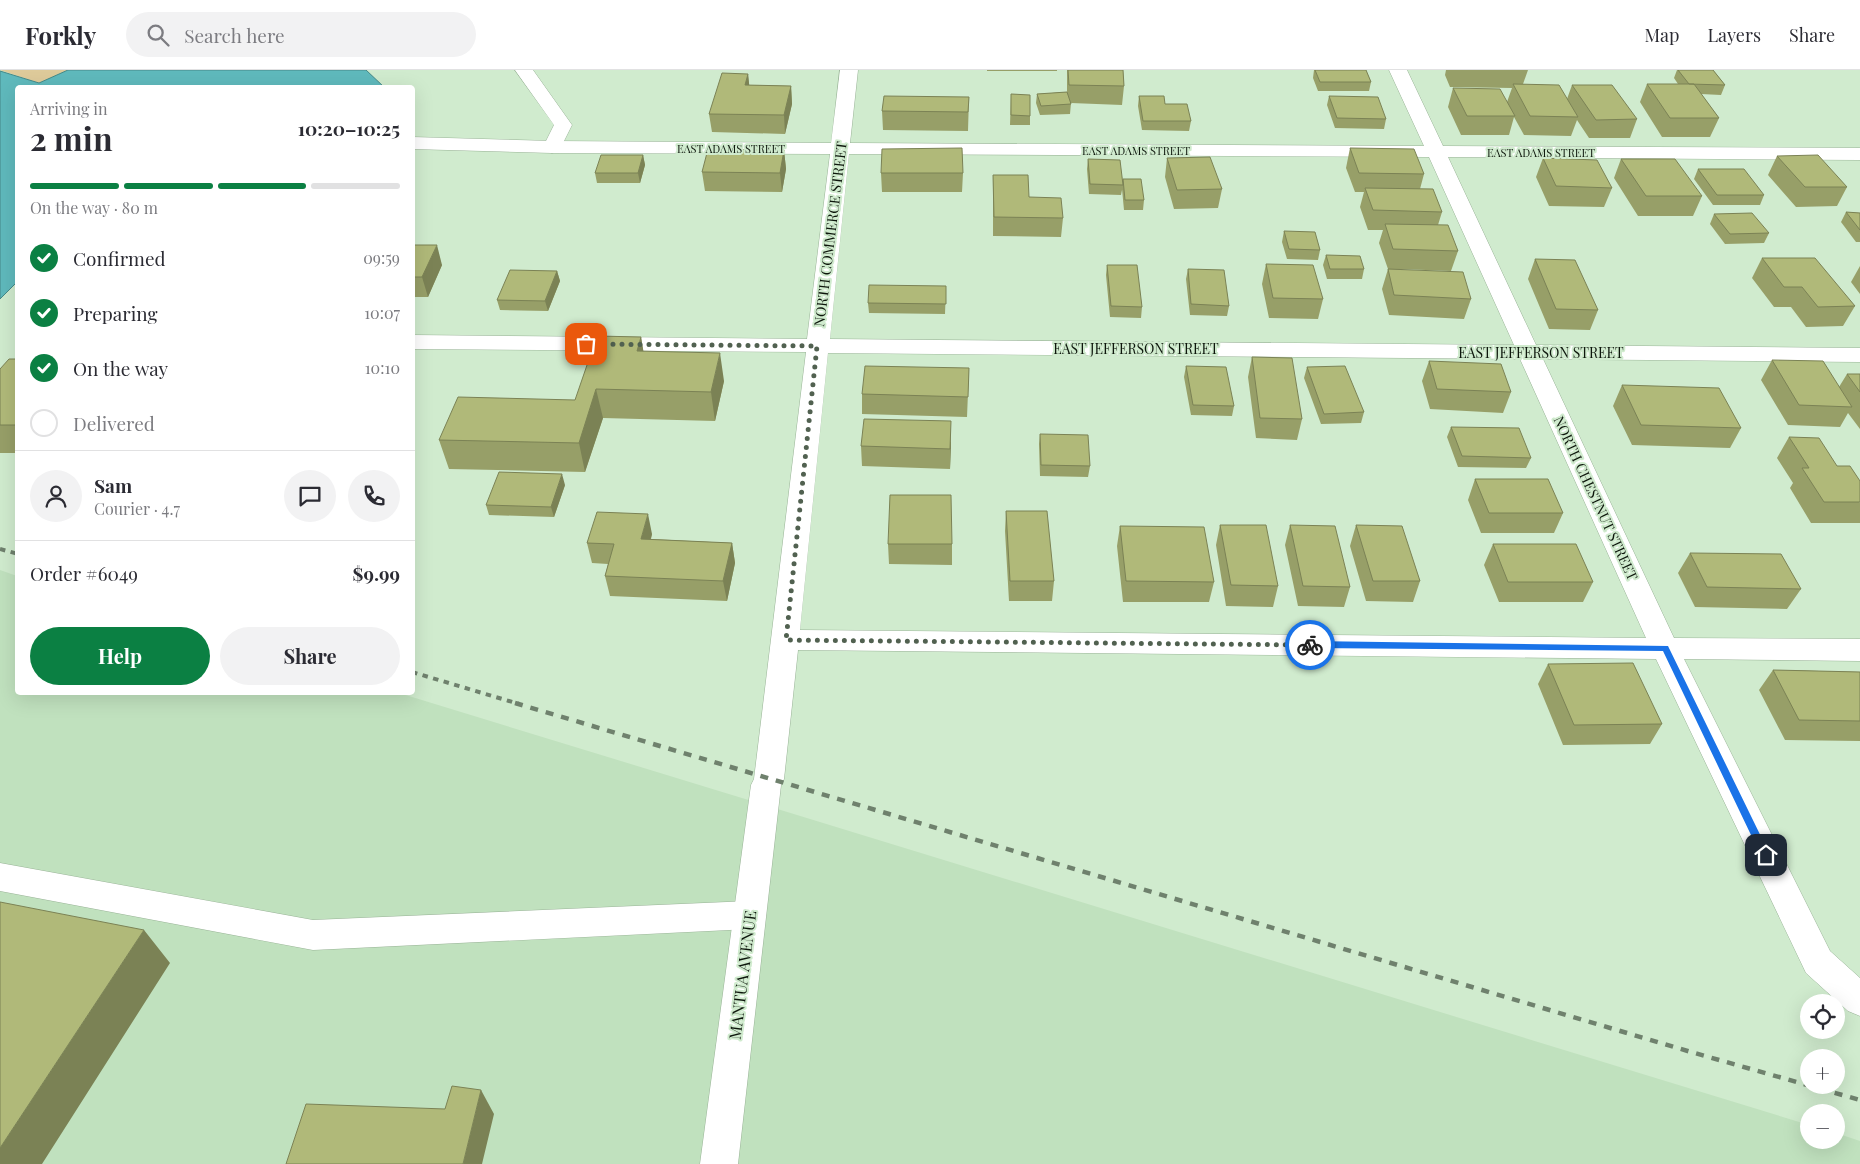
<!DOCTYPE html>
<meta charset="utf-8">
<style>
:root{--surface:#fff;--page:#f2f2f3;--text:#2b2b33;--muted:#7c7c81;--line:#e1e1e2;--accent:#0b8043}
body{margin:0;font-family:"Playfair Display",serif;background:var(--page);color:var(--text);height:100vh;display:flex;flex-direction:column;font-size:19px;white-space:nowrap}
*{box-sizing:border-box;margin:0}
p{font-size:16px;color:var(--muted)}
.icon{flex:none;width:28px;height:28px;fill:none;stroke:currentColor;stroke-width:2;stroke-linecap:round;stroke-linejoin:round}
.map{position:relative;flex:1;overflow:hidden}
.details{position:absolute;left:15px;top:15px;width:400px;height:610px;display:flex;flex-direction:column;background:var(--surface);border-radius:5px;box-shadow:0 5px 20px #0002}
.details>*{flex:none}
.controls{position:absolute;left:1800px;top:924px;display:grid;gap:10px}
.controls a{display:grid;place-items:center;width:45px;height:45px;border-radius:50%;background:var(--surface);box-shadow:0 5px 20px #0002;font-size:25px}
.pin{position:absolute;display:grid;place-items:center;width:42px;height:42px;color:#fff;margin:-21px;border-radius:10px;box-shadow:0 2px 8px #0006}
.courier{position:absolute;display:grid;place-items:center;width:50px;height:50px;margin:-25px;border:4px solid #1a73e8;border-radius:50%;background:#fff;color:#222;box-shadow:0 1px 6px #0007}
.head em{font-style:normal;font-weight:700}
.head div{display:flex;flex-direction:column-reverse}
.head{display:flex;align-items:center;justify-content:space-between;height:85px;padding:0 15px}
h1{font-size:32px;font-weight:700;line-height:38px}
.bar{display:grid;grid-template-columns:repeat(4,1fr);gap:8px 5px;align-content:center;height:60px;padding:0 15px}
.bar i{height:6px;border-radius:4px;background:var(--line)}
.bar .on{background:var(--accent)}
.bar p{grid-column:span 4}
.line{display:flex;align-items:center;gap:12px;padding:0 15px;border-top:1px solid var(--line)}
.line div{flex:1}
.round{display:grid;place-items:center;flex:none;width:52px;height:52px;border-radius:26px;background:var(--page)}
ol{padding:0 15px;list-style:none}
li{display:flex;align-items:center;gap:15px;height:55px}
li p{margin-inline-start:auto}
li .icon{padding:5px;border-radius:50%;background:var(--accent);color:#fff;stroke-width:4}
li:last-child{color:var(--muted)}
li i{width:28px;height:28px;border:2px solid var(--line);border-radius:50%}
.action{display:flex;gap:10px;margin-top:auto;padding:10px 15px}
.action a{flex:1;height:58px;border-radius:30px;background:var(--accent);color:#fff;font-size:20px;font-weight:700;line-height:58px;text-align:center}
.action a+a{background:var(--page);color:var(--text)}
header{display:flex;align-items:center;gap:30px;box-sizing:border-box;height:70px;padding:0 25px;background:var(--surface);border-bottom:1px solid var(--line)}
header strong{font-size:24px}
nav{display:flex;gap:28px;margin-inline-start:auto;font-size:18px}
.search{width:350px;height:45px;background:var(--page);display:flex;align-items:center;gap:12px;box-sizing:border-box;padding:0 18px;border-radius:28px;color:var(--muted);font-size:19px}
.map>svg:first-child{display:block}
.built{fill:#c0e1be}
.green{fill:#deca9a}
.water{fill:#5fb9bc;stroke:#468887}
.lines{fill:none;stroke-linecap:round;stroke-linejoin:round}
.lane-casing{stroke:#99b397;stroke-width:1}
.street-casing{stroke:#99b397;stroke-width:1}
.lane{fill:#fff;fill-rule:evenodd}
.street{fill:#fff;fill-rule:evenodd}
.rail-far1{stroke:#6f816d;stroke-width:4;stroke-dasharray:5.5 5.5;stroke-linecap:butt}
.rail{stroke:#6f816d;stroke-width:4.5;stroke-dasharray:8 8;stroke-linecap:butt}
.wall{fill:#979f68}
.shaded-wall{fill:#7b8255}
.building{fill:#b0b979;stroke:#7b8255}
.route{fill:#1a73e8}
.done{stroke:#516150;stroke-width:5;stroke-dasharray:0 9}
.labels{text-anchor:middle;dominant-baseline:central;stroke-width:4;stroke-linejoin:round;paint-order:stroke}
.far-street-label{font-size:11px;fill:#0d160c;stroke:#d0ebce}
.street-label{font-size:14px;fill:#0d160c;stroke:#d0ebce}
.near-street-label{font-size:16px;fill:#0d160c;stroke:#d0ebce}
</style>
<header>
<strong>Forkly</strong>
<div class="search"><svg class="icon" aria-label="search" viewBox="0 0 24 24"><circle cx="10" cy="10" r="6"/><path d="M15 15l6 6"/></svg>Search here</div>
<nav><a>Map</a><a>Layers</a><a>Share</a></nav>
</header>
<div class="map">
<svg width="1860" height="1094" viewBox="0 0 1860 1094">
<rect width="100%" height="100%" fill="#d0ebce"/>
<path class="built" d="M 0,500 L 17,506 L 18,622 L 399,623 L 1809,1055 L 1809,1070 L 1836,1070 L 1836,1063 L 1860,1071 L 1860,1094 L 0,1094 Z"/>
<path class="green" d="M 0,0 L 68,0 L 39,13 Z"/>
<path class="water" d="M 68,0 L 366,0 L 384,17 L 18,18 L 17,212 L 0,229 L 0,1 L 39,13 Z"/>
<g class="lines">
<g class="lane-casing">
<path id="lane" d="M 515,0 L 533,0 L 572,55 L 559,81 L 552,83 L 545,81 L 543,77 L 554,55 Z
M 0,793 L 313,850 L 750,831 L 762,835 L 766,845 L 762,855 L 750,859 L 313,880 L 0,821 Z"/>
</g>
<g class="street-casing">
<path id="street" d="M 840,0 L 858,0 L 850,73 L 1424,76 L 1389,0 L 1407,0 L 1443,76 L 1860,78 L 1860,90 L 1448,87 L 1536,275 L 1860,278 L 1860,292 L 1543,289 L 1674,568 L 1860,569 L 1860,591 L 1684,589 L 1830,881 L 1860,908 L 1860,946 L 1848,941 L 1806,903 L 1656,589 L 798,580 L 784,709 L 781,715 L 738,1094 L 700,1094 L 751,715 L 754,709 L 806,282 L 412,279 L 412,265 L 807,269 L 830,84 L 552,83 L 412,79 L 412,67 L 552,71 L 831,73 ZM 849,84 L 1429,87 L 1514,275 L 830,269 ZM 828,283 L 1520,289 L 1646,568 L 800,560 Z"/>
</g>
<use href="#lane" class="lane"/>
<use href="#street" class="street"/>
<path class="rail-far1" d="M 0,479 L 18,484
M 412,602 L 519,634"/>
<path class="rail" d="M 515,633 L 1691,982 L 1860,1030"/>
</g>
<path class="wall" d="M 987,0 L 1057,0 L 1057,1 L 987,1 Z
M 1067,0 L 1123,0 L 1124,16 L 1122,35 L 1071,33 L 1070,44 L 1040,45 L 1036,33 L 1037,24 L 1067,22 Z
M 1314,0 L 1366,0 L 1371,12 L 1369,21 L 1318,21 L 1313,8 Z
M 1446,0 L 1528,0 L 1523,14 L 1567,29 L 1572,15 L 1637,49 L 1630,68 L 1589,68 L 1577,50 L 1571,66 L 1524,65 L 1514,47 L 1509,65 L 1461,65 L 1448,37 L 1453,18 L 1507,32 L 1512,18 L 1450,17 L 1445,5 Z
M 1677,0 L 1713,0 L 1725,15 L 1721,25 L 1701,24 L 1719,48 L 1710,67 L 1662,67 L 1640,32 L 1647,14 L 1678,14 L 1674,8 Z
M 748,4 L 749,15 L 791,16 L 792,34 L 785,64 L 712,62 L 709,44 Z
M 1011,24 L 1030,46 L 1030,55 L 1010,55 Z
M 1139,26 L 1165,34 L 1191,51 L 1189,61 L 1142,60 L 1138,36 Z
M 1329,26 L 1386,49 L 1384,59 L 1335,58 L 1327,35 Z
M 969,27 L 968,61 L 883,60 L 882,41 Z
M 1350,78 L 1424,104 L 1420,119 L 1442,142 L 1438,155 L 1458,181 L 1451,201 L 1401,199 L 1471,229 L 1464,249 L 1389,245 L 1382,219 L 1388,199 L 1379,173 L 1383,160 L 1368,160 L 1360,137 L 1364,122 L 1355,122 L 1346,98 Z
M 784,80 L 786,99 L 782,122 L 705,121 L 702,102 Z
M 643,85 L 645,95 L 640,113 L 597,113 L 595,103 Z
M 1777,86 L 1847,117 L 1837,136 L 1796,137 L 1768,105 Z
M 1167,88 L 1222,119 L 1218,138 L 1174,139 L 1165,107 Z
M 1543,88 L 1612,118 L 1604,137 L 1549,136 L 1536,107 Z
M 1088,89 L 1123,115 L 1121,125 L 1089,124 L 1087,99 Z
M 1621,89 L 1702,126 L 1693,146 L 1638,146 L 1614,108 Z
M 1698,99 L 1764,125 L 1760,135 L 1713,135 L 1694,109 Z
M 881,103 L 963,103 L 962,122 L 882,122 Z
M 993,105 L 1063,148 L 1061,167 L 993,166 Z
M 1123,109 L 1144,130 L 1143,140 L 1124,140 L 1122,119 Z
M 1846,142 L 1860,143 L 1860,172 L 1856,172 L 1841,152 Z
M 1714,144 L 1769,163 L 1764,173 L 1725,174 L 1710,154 Z
M 1284,161 L 1320,180 L 1318,190 L 1287,189 L 1282,172 Z
M 412,175 L 442,195 L 428,227 L 412,227 Z
M 1326,185 L 1364,199 L 1362,209 L 1327,209 L 1323,195 Z
M 1762,188 L 1855,236 L 1843,256 L 1806,257 L 1791,237 L 1774,237 L 1752,208 Z
M 1535,189 L 1598,240 L 1590,260 L 1549,259 L 1528,209 Z
M 1266,194 L 1323,229 L 1318,249 L 1269,248 L 1262,214 Z
M 1107,195 L 1142,237 L 1141,248 L 1110,247 L 1106,205 Z
M 1860,196 L 1860,224 L 1851,212 Z
M 1188,199 L 1229,236 L 1227,246 L 1190,245 L 1186,209 Z
M 557,201 L 560,211 L 548,241 L 500,240 L 497,230 Z
M 946,216 L 945,244 L 869,243 L 868,233 Z
M 641,267 L 643,281 L 724,311 L 715,351 L 603,348 L 585,402 L 449,399 L 439,370 L 575,330 Z
M 1252,287 L 1302,349 L 1297,370 L 1256,368 L 1248,307 Z
M 18,289 L 18,383 L 0,383 L 0,299 Z
M 1772,290 L 1839,317 L 1847,304 L 1860,304 L 1860,359 L 1848,343 L 1840,357 L 1788,355 L 1761,310 Z
M 1429,291 L 1511,322 L 1503,343 L 1430,339 L 1422,311 Z
M 1186,296 L 1234,336 L 1232,346 L 1191,345 L 1184,307 Z
M 1307,297 L 1364,342 L 1361,353 L 1321,354 L 1304,308 Z
M 969,298 L 967,347 L 862,344 L 862,324 Z
M 1622,315 L 1741,358 L 1730,378 L 1632,375 L 1613,336 Z
M 1451,357 L 1531,388 L 1526,398 L 1458,397 L 1447,367 Z
M 1040,364 L 1090,396 L 1088,407 L 1040,406 L 1039,374 Z
M 1789,367 L 1837,396 L 1860,433 L 1860,453 L 1811,453 L 1790,418 L 1793,413 L 1777,388 Z
M 951,372 L 950,399 L 862,396 L 861,376 Z
M 1475,409 L 1563,443 L 1554,463 L 1481,463 L 1468,430 Z
M 565,415 L 554,447 L 489,445 L 486,435 Z
M 1006,441 L 1054,511 L 1052,531 L 1009,531 L 1005,461 Z
M 1220,455 L 1278,516 L 1273,537 L 1226,536 L 1216,475 Z
M 1290,455 L 1350,517 L 1344,537 L 1298,536 L 1285,475 Z
M 1356,455 L 1420,511 L 1413,532 L 1366,531 L 1350,476 Z
M 1120,456 L 1214,512 L 1209,532 L 1123,532 L 1117,476 Z
M 652,464 L 651,469 L 732,473 L 735,493 L 727,531 L 610,526 L 605,506 L 608,494 L 592,493 L 587,473 Z
M 888,474 L 952,474 L 952,495 L 889,494 Z
M 1493,474 L 1593,512 L 1583,532 L 1499,532 L 1484,495 Z
M 1690,483 L 1801,519 L 1787,539 L 1695,537 L 1678,503 Z
M 1548,594 L 1662,654 L 1650,674 L 1563,675 L 1538,614 Z
M 1773,600 L 1860,602 L 1860,671 L 1785,670 L 1759,620 Z"/>
<path class="shaded-wall" d="M 748,4 L 750,22 L 745,15 Z
M 791,16 L 792,34 L 785,64 L 784,45 Z
M 784,80 L 786,99 L 782,122 L 780,103 Z
M 643,85 L 645,95 L 640,113 L 638,103 Z
M 437,175 L 442,195 L 428,227 L 422,207 Z
M 557,201 L 560,211 L 548,241 L 545,231 Z
M 641,267 L 646,296 L 637,281 Z
M 720,283 L 724,311 L 715,351 L 711,322 Z
M 596,319 L 603,348 L 585,402 L 579,373 Z
M 951,351 L 951,372 L 950,399 L 950,379 Z
M 562,404 L 565,415 L 554,447 L 551,437 Z
M 648,444 L 652,464 L 645,489 L 641,469 Z
M 732,473 L 735,493 L 727,531 L 723,511 Z
M 144,860 L 170,893 L 42,1094 L 0,1094 L 0,1078 Z
M 481,1020 L 494,1044 L 482,1094 L 463,1094 Z"/>
<path class="building" d="M 1068,0 L 1123,0 L 1124,16 L 1069,15 Z
M 1315,0 L 1366,0 L 1371,12 L 1320,12 Z
M 1678,0 L 1713,0 L 1725,15 L 1689,14 Z
M 722,3 L 748,4 L 745,15 L 791,16 L 784,45 L 709,44 Z
M 1513,14 L 1559,15 L 1578,47 L 1530,46 Z
M 1647,14 L 1694,14 L 1719,48 L 1670,48 Z
M 1572,15 L 1612,15 L 1637,49 L 1596,50 Z
M 1453,18 L 1500,19 L 1515,46 L 1467,46 Z
M 1067,22 L 1071,34 L 1041,36 L 1037,24 Z
M 1011,24 L 1030,25 L 1030,46 L 1011,45 Z
M 884,26 L 969,27 L 968,42 L 882,41 Z
M 1139,26 L 1164,26 L 1165,34 L 1187,34 L 1191,51 L 1143,51 Z
M 1329,26 L 1378,27 L 1386,49 L 1337,48 Z
M 962,78 L 963,103 L 881,103 L 882,79 Z
M 1350,78 L 1414,79 L 1424,104 L 1359,103 Z
M 708,79 L 784,80 L 780,103 L 702,102 Z
M 601,85 L 643,85 L 638,103 L 595,103 Z
M 1818,85 L 1847,117 L 1805,117 L 1777,86 Z
M 1210,87 L 1222,119 L 1177,120 L 1167,88 Z
M 1543,88 L 1597,90 L 1612,118 L 1556,116 Z
M 1088,89 L 1120,90 L 1123,115 L 1090,114 Z
M 1621,89 L 1675,89 L 1702,126 L 1646,126 Z
M 1698,99 L 1744,99 L 1764,125 L 1717,125 Z
M 993,105 L 1028,105 L 1029,127 L 1061,128 L 1063,148 L 994,147 Z
M 1123,109 L 1141,109 L 1144,130 L 1125,130 Z
M 1365,118 L 1433,119 L 1442,142 L 1373,140 Z
M 1846,142 L 1860,143 L 1860,160 Z
M 1752,143 L 1769,163 L 1730,164 L 1714,144 Z
M 1385,154 L 1448,155 L 1458,181 L 1393,179 Z
M 1284,161 L 1315,162 L 1320,180 L 1289,179 Z
M 412,175 L 437,175 L 422,207 L 412,207 Z
M 1326,185 L 1360,186 L 1364,199 L 1330,199 Z
M 1762,188 L 1815,188 L 1855,236 L 1818,237 L 1802,217 L 1784,217 Z
M 1535,189 L 1575,190 L 1598,240 L 1556,239 Z
M 1266,194 L 1313,195 L 1323,229 L 1273,228 Z
M 1107,195 L 1137,195 L 1142,237 L 1111,236 Z
M 1188,199 L 1224,200 L 1229,236 L 1191,234 Z
M 1388,199 L 1463,202 L 1471,229 L 1394,225 Z
M 510,200 L 557,201 L 545,231 L 497,230 Z
M 869,215 L 946,216 L 946,234 L 868,233 Z
M 597,266 L 641,267 L 637,281 L 720,283 L 711,322 L 596,319 L 579,373 L 439,370 L 458,327 L 575,330 Z
M 1252,287 L 1292,288 L 1302,349 L 1260,348 Z
M 9,289 L 18,289 L 18,355 L 0,355 L 0,299 Z
M 1772,290 L 1823,291 L 1852,337 L 1799,335 Z
M 1429,291 L 1501,294 L 1511,322 L 1437,319 Z
M 865,296 L 969,298 L 968,327 L 862,324 Z
M 1186,296 L 1226,297 L 1234,336 L 1193,335 Z
M 1345,296 L 1364,342 L 1324,344 L 1307,297 Z
M 1847,304 L 1860,304 L 1860,322 Z
M 1622,315 L 1719,318 L 1741,358 L 1641,355 Z
M 864,349 L 951,351 L 950,379 L 861,376 Z
M 1451,357 L 1519,358 L 1531,388 L 1462,386 Z
M 1040,364 L 1088,365 L 1090,396 L 1041,395 Z
M 1789,367 L 1819,368 L 1837,396 L 1850,396 L 1860,411 L 1860,432 L 1824,432 L 1802,398 L 1809,398 Z
M 499,402 L 562,404 L 551,437 L 486,435 Z
M 1475,409 L 1548,409 L 1563,443 L 1489,443 Z
M 890,425 L 951,425 L 952,474 L 888,474 Z
M 1006,441 L 1047,441 L 1054,511 L 1010,511 Z
M 597,442 L 648,444 L 641,469 L 732,473 L 723,511 L 605,506 L 614,474 L 587,473 Z
M 1220,455 L 1266,455 L 1278,516 L 1231,515 Z
M 1290,455 L 1335,456 L 1350,517 L 1303,516 Z
M 1356,455 L 1402,456 L 1420,511 L 1373,511 Z
M 1120,456 L 1204,457 L 1214,512 L 1126,511 Z
M 1493,474 L 1576,474 L 1593,512 L 1508,512 Z
M 1690,483 L 1781,484 L 1801,519 L 1707,517 Z
M 1633,593 L 1662,654 L 1574,655 L 1548,594 Z
M 1773,600 L 1860,602 L 1860,651 L 1799,650 Z
M 0,832 L 144,860 L 0,1078 Z
M 452,1016 L 481,1020 L 463,1094 L 286,1094 L 306,1034 L 445,1039 Z"/>
<path class="route" d="M 1310,571 L 1668,576 L 1770,785 L 1769,788 L 1762,788 L 1663,581 L 1310,578 L 1305,575 Z"/>
<g class="lines">
<path class="done" d="M 586,274 L 817,276 L 786,570 L 1310,575"/>
</g>
<g class="labels">
<g class="far-street-label">
<text x="731" y="78">EAST ADAMS STREET</text>
<text x="1136" y="80">EAST ADAMS STREET</text>
<text x="1541" y="82">EAST ADAMS STREET</text>
</g>
<g class="street-label">
<text transform="translate(830 164) rotate(-83)">NORTH COMMERCE STREET</text>
<text x="1136" y="278">EAST JEFFERSON STREET</text>
<text x="1541" y="282">EAST JEFFERSON STREET</text>
<text transform="translate(1596 428) rotate(65)">NORTH CHESTNUT STREET</text>
</g>
<g class="near-street-label">
<text transform="translate(742 905) rotate(-83)">MANTUA AVENUE</text>
</g>
</g>
</svg>
<div class="controls">
<a><svg class="icon" aria-label="locate" viewBox="0 0 24 24"><circle cx="12" cy="12" r="6"/><path d="M12 2v4M12 18v4M2 12h4M18 12h4"/></svg></a>
<a>+</a>
<a>−</a>
</div>
<div class="pin" style="left:586px;top:274px;background:#ea580c"><svg class="icon" aria-label="bag" viewBox="0 0 24 24"><path d="M5 8h14l-1 12H6zM9 8a3 3 0 0 1 6 0"/></svg></div>
<div class="pin" style="left:1766px;top:785px;background:#1f2937"><svg class="icon" aria-label="home" viewBox="0 0 24 24"><path d="M3 11l9-7 9 7M6 9v11h12V9"/></svg></div>
<div class="courier" style="left:1310px;top:575px"><svg class="icon" aria-label="bike" viewBox="0 0 24 24"><circle cx="6" cy="16" r="4"/><circle cx="18" cy="16" r="4"/><path d="M6 16l4-8h5l3 8M10 8l3 8H6M13 5h3"/></svg></div>
<section class="details">
<div class="head"><div><h1>2 min</h1><p>Arriving in</p></div><em>10:20–10:25</em></div>
<div class="bar"><i class="on"></i><i class="on"></i><i class="on"></i><i></i><p>On the way · 80 m</p></div>
<ol>
<li><svg class="icon" aria-label="check" viewBox="0 0 24 24"><path d="M5 12l5 5 9-10"/></svg>Confirmed<p>09:59</p></li>
<li><svg class="icon" aria-label="check" viewBox="0 0 24 24"><path d="M5 12l5 5 9-10"/></svg>Preparing<p>10:07</p></li>
<li><svg class="icon" aria-label="check" viewBox="0 0 24 24"><path d="M5 12l5 5 9-10"/></svg>On the way<p>10:10</p></li>
<li><i></i>Delivered</li>
</ol>
<div class="line" style="height:90px"><a class="round"><svg class="icon" aria-label="person" viewBox="0 0 24 24"><circle cx="12" cy="8" r="4"/><path d="M4 21q1-7 8-7t8 7"/></svg></a><div><b>Sam</b><p>Courier · 4.7</p></div><a class="round"><svg class="icon" aria-label="chat" viewBox="0 0 24 24"><path d="M4 5h16v11H9l-5 4z"/></svg></a><a class="round"><svg class="icon" aria-label="phone" viewBox="0 0 24 24"><path d="M5 4h4l2 5-3 2q2 4 5 5l2-3 5 2v4C11 20 4 13 5 4z"/></svg></a></div>
<div class="line" style="height:65px"><div>Order #6049</div><b>$9.99</b></div>
<div class="action"><a>Help</a><a>Share</a></div>
</section>
</div>
